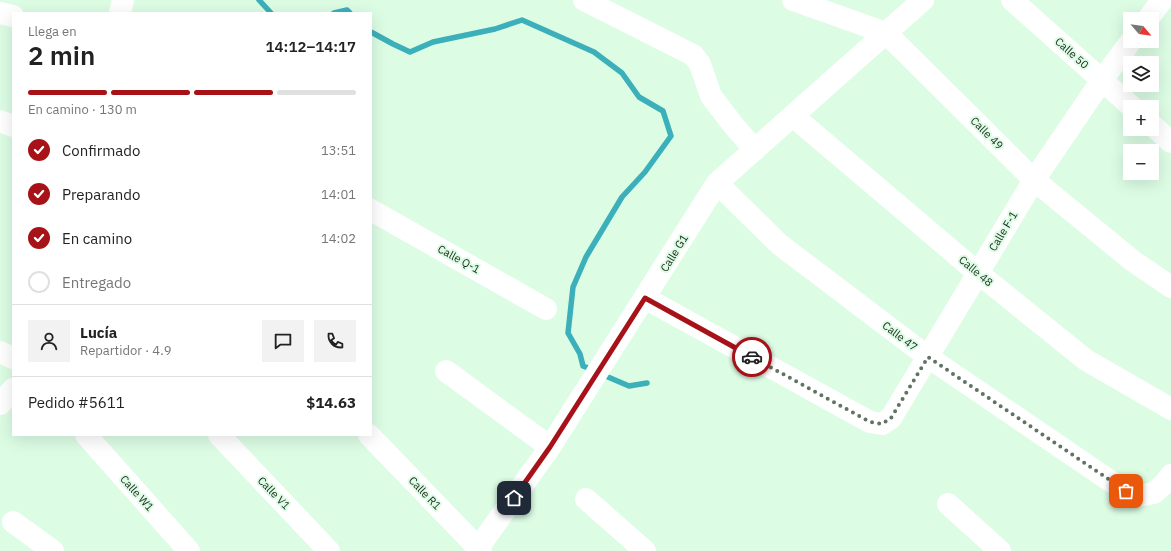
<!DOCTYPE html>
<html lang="es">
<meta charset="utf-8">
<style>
:root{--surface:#fff;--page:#f2f2f2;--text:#222;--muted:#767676;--line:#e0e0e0;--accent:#a71218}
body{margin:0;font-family:"IBM Plex Sans",sans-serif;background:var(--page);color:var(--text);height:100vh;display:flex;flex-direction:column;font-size:15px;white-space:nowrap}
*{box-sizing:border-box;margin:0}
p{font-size:13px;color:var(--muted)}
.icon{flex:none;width:22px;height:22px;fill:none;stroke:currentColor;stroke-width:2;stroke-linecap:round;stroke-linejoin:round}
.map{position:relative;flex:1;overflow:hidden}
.sheet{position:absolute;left:12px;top:12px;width:360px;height:424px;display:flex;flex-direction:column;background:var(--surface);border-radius:0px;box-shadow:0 4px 16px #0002}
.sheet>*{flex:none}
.needle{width:26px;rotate:119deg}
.tools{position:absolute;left:1123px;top:12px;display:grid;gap:8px}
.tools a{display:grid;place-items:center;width:36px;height:36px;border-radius:0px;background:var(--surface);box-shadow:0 4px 16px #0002;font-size:20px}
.pin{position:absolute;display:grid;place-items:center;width:34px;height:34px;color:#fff;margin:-17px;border-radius:8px;box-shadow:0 2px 6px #0006}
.courier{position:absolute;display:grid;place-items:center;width:40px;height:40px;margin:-20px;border:3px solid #a71218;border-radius:50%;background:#fff;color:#222;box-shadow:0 1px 5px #0007}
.headline em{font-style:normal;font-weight:600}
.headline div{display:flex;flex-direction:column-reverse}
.headline{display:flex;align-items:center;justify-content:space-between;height:68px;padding:0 16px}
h1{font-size:26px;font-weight:600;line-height:30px}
.bar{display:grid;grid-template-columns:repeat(4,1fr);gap:6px 4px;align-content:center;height:48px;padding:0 16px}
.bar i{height:5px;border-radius:3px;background:var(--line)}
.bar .current{background:var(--accent)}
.bar p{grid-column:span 4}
.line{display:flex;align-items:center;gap:10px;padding:0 16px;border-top:1px solid var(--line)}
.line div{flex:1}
.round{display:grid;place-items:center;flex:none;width:42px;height:42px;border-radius:0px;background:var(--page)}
ol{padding:0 16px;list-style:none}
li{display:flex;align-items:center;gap:12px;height:44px}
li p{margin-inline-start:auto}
li .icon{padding:4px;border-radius:50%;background:var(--accent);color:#fff;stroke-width:4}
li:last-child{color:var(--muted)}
li i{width:22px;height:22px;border:2px solid var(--line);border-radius:50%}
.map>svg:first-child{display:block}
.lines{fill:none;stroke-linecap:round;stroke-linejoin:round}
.stream{stroke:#3bb0ba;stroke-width:5.5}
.street{stroke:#fff;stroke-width:22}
.secondary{stroke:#fff;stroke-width:22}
.done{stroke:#607365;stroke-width:4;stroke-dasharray:0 7.2}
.route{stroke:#a71218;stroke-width:5}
.labels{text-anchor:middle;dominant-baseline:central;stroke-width:4;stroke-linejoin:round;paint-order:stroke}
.street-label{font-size:11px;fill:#1d2920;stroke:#dcfce4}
</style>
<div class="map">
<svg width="1171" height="551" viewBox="0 0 1171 551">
<rect width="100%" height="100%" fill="#dcfce4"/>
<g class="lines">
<path class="stream" d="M 259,0 L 271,13
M 334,13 L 347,10 L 350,13
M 371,32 L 393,44 L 410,52 L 433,42 L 495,29 L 522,20 L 594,52 L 622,73 L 639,97 L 663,111 L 671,136 L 645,172 L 622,197 L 586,257 L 573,287 L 568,333 L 580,354 L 583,366 L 593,370
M 601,374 L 629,386 L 647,383"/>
<path class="street" d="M 584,0 L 693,55 L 700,64 L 711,96 L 734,126 L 755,150
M 793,0 L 886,33 L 1034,180 L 1133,261 L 1171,287
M 1012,0 L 1132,107
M 0,13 L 13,16
M 120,13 L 123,0
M 1148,19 L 1162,0
M 793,116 L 978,273 L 1086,360 L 1171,409
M 0,121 L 13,126
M 1152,125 L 1171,142
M 717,183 L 779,244 L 928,357 L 1125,491 L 1138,496 L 1154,493 L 1163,485 L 1171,475
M 371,210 L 546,309
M 645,298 L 870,422 L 882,424 L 891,418 L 1034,180 L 1102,80 L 1131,41
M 446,371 L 550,447
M 0,404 L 13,389
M 219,435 L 329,551
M 369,435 L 481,551
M 586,499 L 645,551
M 948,504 L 1000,551
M 13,522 L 53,551
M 476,551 L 550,447 L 717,183 L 923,0"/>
<path class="secondary" d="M 0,352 L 13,358
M 86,435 L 189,551"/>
</g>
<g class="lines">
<path class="done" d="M 752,357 L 870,422 L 882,424 L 891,418 L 928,357 L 1126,491"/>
<path class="route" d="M 514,498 L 550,447 L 645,298 L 752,357"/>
</g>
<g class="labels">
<g class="street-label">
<text transform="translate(1072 53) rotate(42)">Calle 50</text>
<text transform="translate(987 133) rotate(45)">Calle 49</text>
<text transform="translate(1003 231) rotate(-59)">Calle F-1</text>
<text transform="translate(674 253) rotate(-58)">Calle G1</text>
<text transform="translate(459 259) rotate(29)">Calle Q-1</text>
<text transform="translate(976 271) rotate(40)">Calle 48</text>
<text transform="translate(900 336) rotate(37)">Calle 47</text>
<text transform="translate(137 493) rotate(48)">Calle W1</text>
<text transform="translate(274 493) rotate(46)">Calle V1</text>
<text transform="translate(425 493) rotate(46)">Calle R1</text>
</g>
</g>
</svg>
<div class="tools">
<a><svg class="needle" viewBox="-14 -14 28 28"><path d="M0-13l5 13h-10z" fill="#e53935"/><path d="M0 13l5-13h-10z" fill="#767676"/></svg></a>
<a><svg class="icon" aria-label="layers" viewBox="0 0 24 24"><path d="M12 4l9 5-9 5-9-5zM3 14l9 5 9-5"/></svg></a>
<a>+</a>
<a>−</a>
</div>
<div class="pin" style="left:1126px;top:491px;background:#ea580c"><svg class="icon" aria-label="bag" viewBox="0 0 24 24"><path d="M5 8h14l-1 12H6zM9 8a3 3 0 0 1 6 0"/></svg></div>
<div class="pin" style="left:514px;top:498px;background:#1f2937"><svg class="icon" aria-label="home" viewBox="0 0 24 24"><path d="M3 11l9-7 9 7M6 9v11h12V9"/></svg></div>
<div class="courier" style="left:752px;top:357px"><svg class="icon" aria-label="car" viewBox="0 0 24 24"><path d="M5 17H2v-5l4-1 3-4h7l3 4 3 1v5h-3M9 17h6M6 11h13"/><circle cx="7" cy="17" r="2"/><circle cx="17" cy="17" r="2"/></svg></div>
<section class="sheet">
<div class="headline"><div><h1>2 min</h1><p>Llega en</p></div><em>14:12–14:17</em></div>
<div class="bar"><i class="current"></i><i class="current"></i><i class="current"></i><i></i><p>En camino · 130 m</p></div>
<ol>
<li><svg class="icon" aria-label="check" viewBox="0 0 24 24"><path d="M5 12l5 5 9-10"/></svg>Confirmado<p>13:51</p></li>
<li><svg class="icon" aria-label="check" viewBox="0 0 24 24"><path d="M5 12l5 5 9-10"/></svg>Preparando<p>14:01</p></li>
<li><svg class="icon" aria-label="check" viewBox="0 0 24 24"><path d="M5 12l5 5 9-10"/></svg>En camino<p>14:02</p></li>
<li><i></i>Entregado</li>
</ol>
<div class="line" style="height:72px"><a class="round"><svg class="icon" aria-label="person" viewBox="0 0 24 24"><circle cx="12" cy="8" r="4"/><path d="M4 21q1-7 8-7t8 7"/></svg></a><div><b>Lucía</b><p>Repartidor · 4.9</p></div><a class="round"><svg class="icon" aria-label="chat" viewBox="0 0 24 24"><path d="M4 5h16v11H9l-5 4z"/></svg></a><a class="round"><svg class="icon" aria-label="phone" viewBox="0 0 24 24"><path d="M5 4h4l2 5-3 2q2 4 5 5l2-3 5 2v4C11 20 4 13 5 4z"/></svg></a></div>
<div class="line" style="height:52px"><div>Pedido #5611</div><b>$14.63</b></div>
</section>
</div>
